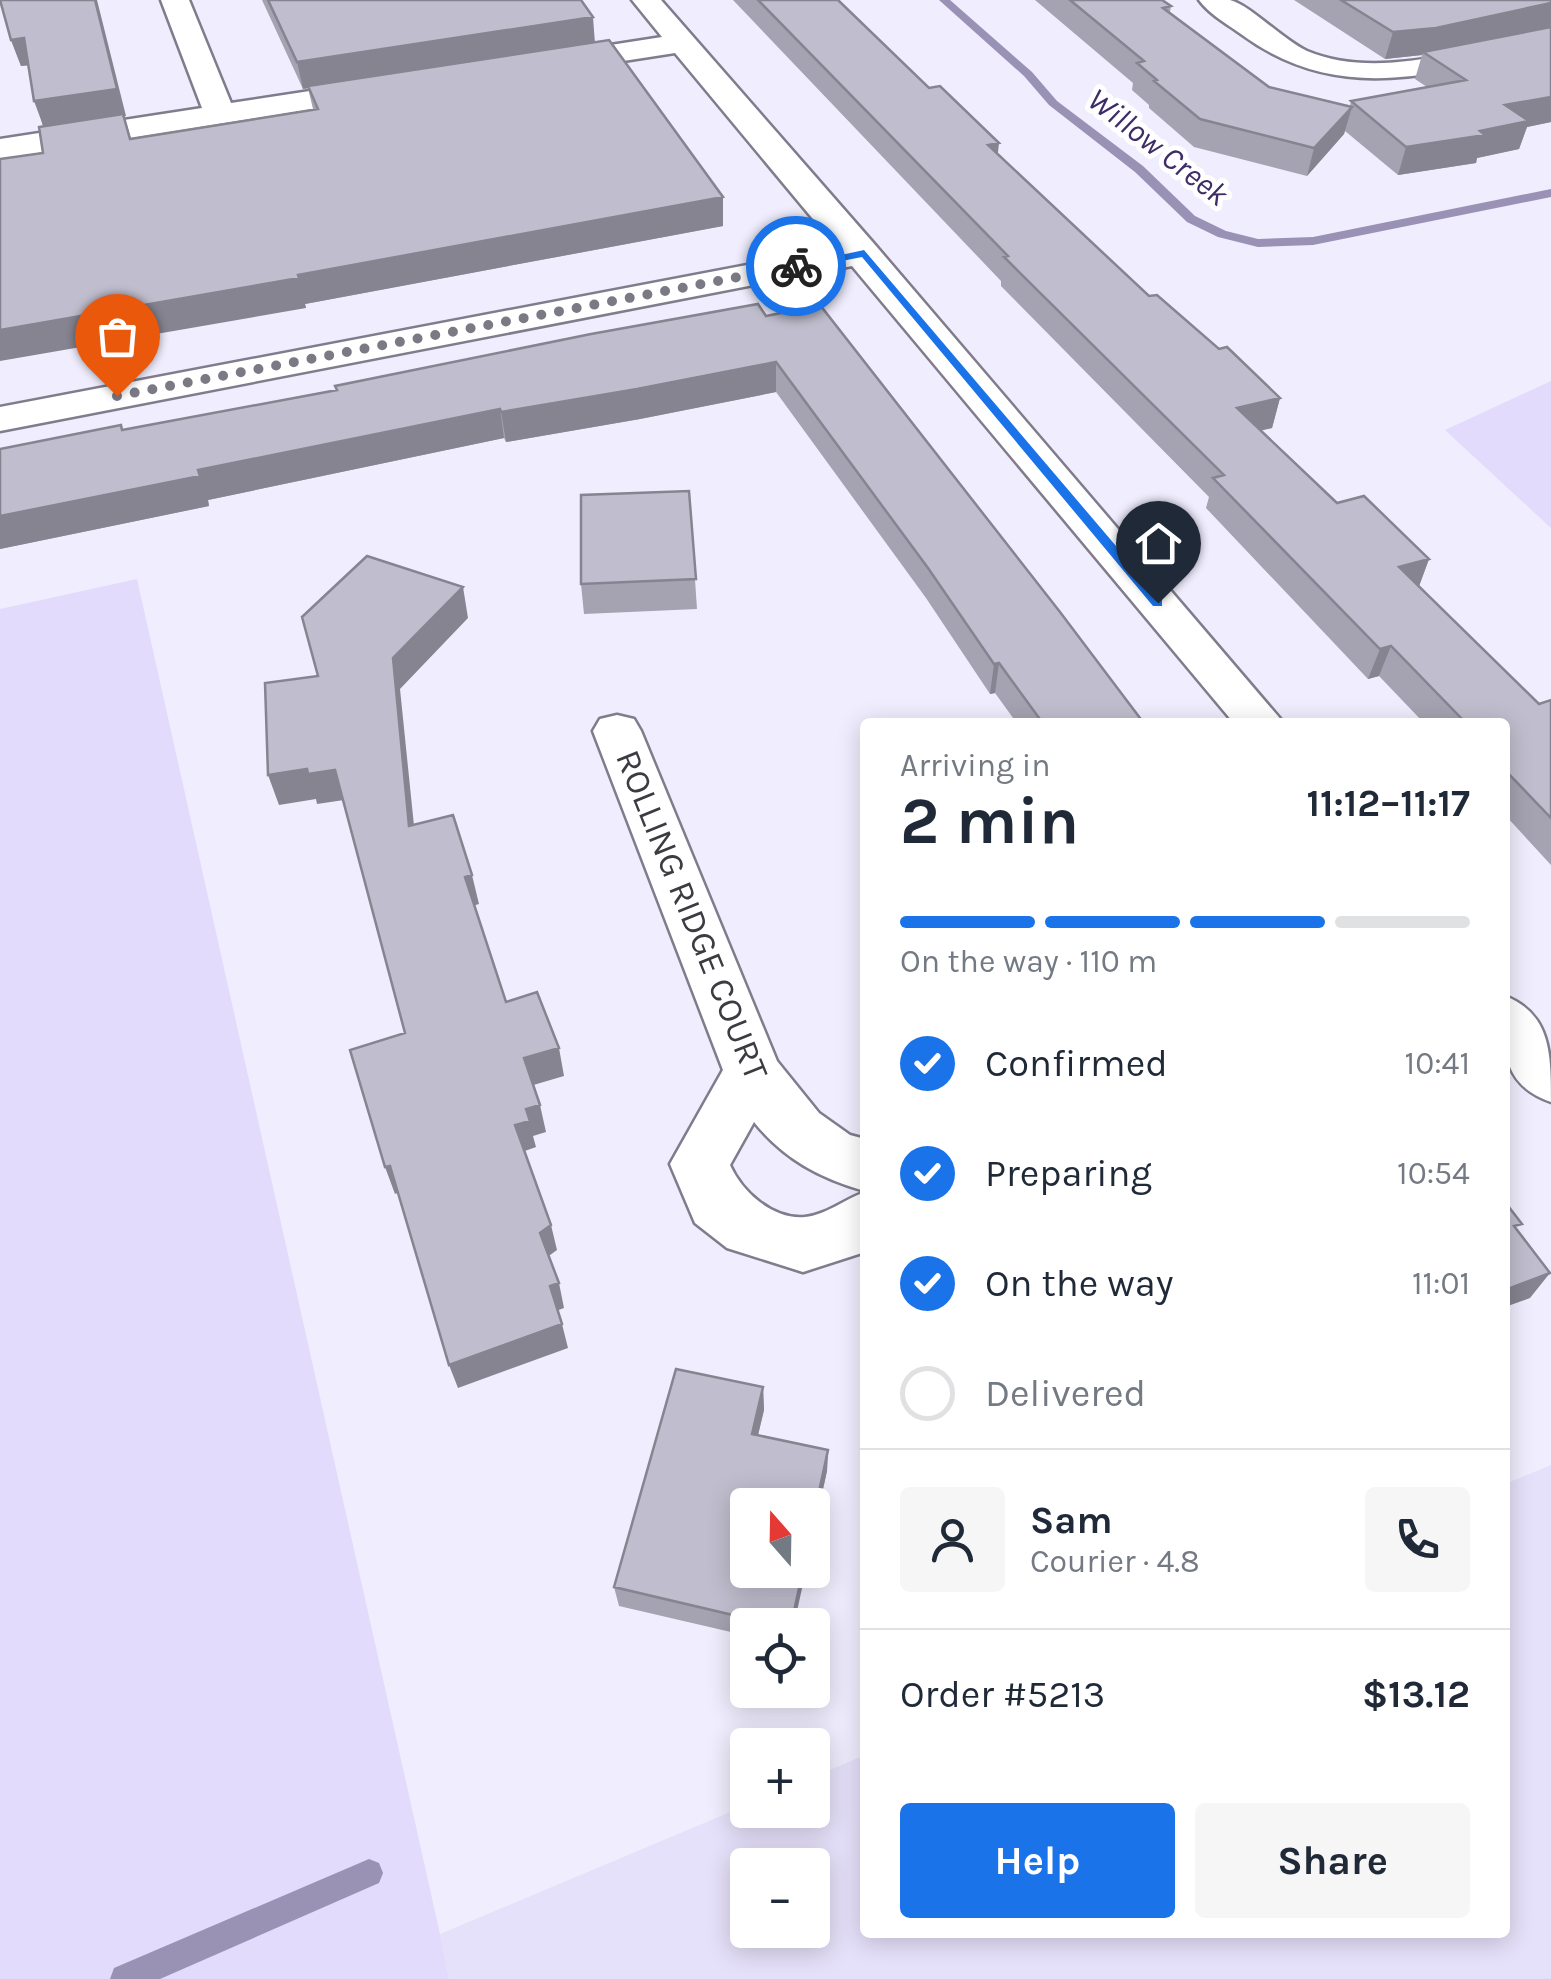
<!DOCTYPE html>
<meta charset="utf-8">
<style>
:root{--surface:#fff;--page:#f6f6f7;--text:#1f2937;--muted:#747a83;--line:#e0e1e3;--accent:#1a73e8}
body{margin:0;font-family:Karla,sans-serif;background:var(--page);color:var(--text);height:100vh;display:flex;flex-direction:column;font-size:38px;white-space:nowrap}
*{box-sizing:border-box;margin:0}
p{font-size:32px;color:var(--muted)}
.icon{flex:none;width:55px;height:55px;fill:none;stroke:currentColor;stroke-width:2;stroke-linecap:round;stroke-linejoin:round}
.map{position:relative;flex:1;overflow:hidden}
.drawer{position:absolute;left:860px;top:718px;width:650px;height:1220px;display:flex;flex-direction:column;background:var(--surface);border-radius:10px;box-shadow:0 5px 25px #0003}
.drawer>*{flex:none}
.needle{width:65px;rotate:340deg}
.controls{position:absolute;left:730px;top:1488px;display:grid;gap:20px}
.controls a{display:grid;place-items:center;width:100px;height:100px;border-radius:10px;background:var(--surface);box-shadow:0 5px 25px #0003;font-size:50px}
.pin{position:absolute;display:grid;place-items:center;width:85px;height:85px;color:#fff;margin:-102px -42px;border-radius:50% 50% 50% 0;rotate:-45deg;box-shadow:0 0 10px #0007}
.pin .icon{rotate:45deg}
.courier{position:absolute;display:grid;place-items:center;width:100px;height:100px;margin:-50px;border:8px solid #1a73e8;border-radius:50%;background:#fff;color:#222;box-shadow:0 2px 12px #0007}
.overview em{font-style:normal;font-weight:700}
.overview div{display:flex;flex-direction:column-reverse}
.overview{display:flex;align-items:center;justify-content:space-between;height:170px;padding:0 40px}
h1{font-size:65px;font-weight:700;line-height:75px}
.bar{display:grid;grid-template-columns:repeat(4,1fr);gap:15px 10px;align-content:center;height:120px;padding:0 40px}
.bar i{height:12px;border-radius:8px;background:var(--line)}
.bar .selected{background:var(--accent)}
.bar p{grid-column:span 4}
.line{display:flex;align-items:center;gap:25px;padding:0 40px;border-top:2px solid var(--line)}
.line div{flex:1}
.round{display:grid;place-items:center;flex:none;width:105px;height:105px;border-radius:10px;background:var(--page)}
ol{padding:0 40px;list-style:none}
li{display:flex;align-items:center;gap:30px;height:110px}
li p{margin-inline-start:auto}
li .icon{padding:10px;border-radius:50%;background:var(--accent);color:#fff;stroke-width:4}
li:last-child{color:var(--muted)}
li i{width:55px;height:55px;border:5px solid var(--line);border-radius:50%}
.button{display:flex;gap:20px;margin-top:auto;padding:20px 40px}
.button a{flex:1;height:115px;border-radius:10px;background:var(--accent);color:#fff;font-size:40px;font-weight:700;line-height:115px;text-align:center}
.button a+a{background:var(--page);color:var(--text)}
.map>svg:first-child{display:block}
.built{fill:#e6e1fa;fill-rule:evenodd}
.green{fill:#e2dbfc}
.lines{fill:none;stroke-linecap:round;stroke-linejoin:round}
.stream{fill:#9a92b5;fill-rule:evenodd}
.minor-casing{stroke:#807c8c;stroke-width:5}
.minor{fill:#fff;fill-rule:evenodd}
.wall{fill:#a5a3b1}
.shaded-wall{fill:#868490}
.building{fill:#c0bdce;stroke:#868490;stroke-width:2.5}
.route{fill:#1a73e8}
.done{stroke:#7b7984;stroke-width:10;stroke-dasharray:0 18}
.labels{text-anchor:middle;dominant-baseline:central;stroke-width:10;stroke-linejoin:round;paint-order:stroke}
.far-water-label{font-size:32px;font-style:italic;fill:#3e2d65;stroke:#fff}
.street-label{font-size:35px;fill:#3c3b42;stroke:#fff}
</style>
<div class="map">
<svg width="1551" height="1979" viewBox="0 0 1551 1979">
<rect width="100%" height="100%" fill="#f0edfe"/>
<path class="built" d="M 1551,1465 L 1551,1979 L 449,1979 L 440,1934 L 747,1805 L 748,1810 L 812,1810 L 813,1777 L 865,1755 L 865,1932 L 1505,1932 L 1505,1484 ZM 748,1865 L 812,1865 L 812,1930 L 748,1930 Z"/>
<path class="green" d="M 1551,381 L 1551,528 L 1445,430 Z
M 137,579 L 440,1934 L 449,1979 L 0,1979 L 0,609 Z"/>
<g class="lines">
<path class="stream" d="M 939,0 L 950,0 L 1032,72 L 1057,101 L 1143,166 L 1195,216 L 1226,231 L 1258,239 L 1313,237 L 1551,189 L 1551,197 L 1313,245 L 1258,247 L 1218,237 L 1187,222 L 1135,172 L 1049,105 L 1024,76 Z
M 369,1859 L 379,1863 L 383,1873 L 379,1883 L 160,1979 L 110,1979 L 114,1968 Z"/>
<g class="minor-casing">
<path id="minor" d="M 161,0 L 189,0 L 231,103 L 382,80 L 393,83 L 397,89 L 393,95 L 382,98 L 0,159 L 0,139 L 202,108 Z
M 632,0 L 661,0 L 876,246 L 1283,722 L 1233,722 L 852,266 L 0,431 L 0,407 L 837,248 L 675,53 L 546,73 L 535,70 L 531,64 L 535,58 L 546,55 L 662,37 Z
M 1199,0 C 1208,0 1221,0 1230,0 C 1250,5 1283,40 1307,51 C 1381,82 1477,46 1551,30 L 1551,48 C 1440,72 1341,108 1241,34 C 1227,24 1209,14 1199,0 Z
M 617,715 L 634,719 L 641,731 L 777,1061 L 819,1113 L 850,1135 L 865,1139 L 865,1191 C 819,1178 784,1159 754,1122 L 730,1165 C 742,1192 773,1220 805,1217 C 826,1215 845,1199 865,1192 L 865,1252 L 803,1272 L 727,1248 L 695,1223 L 670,1164 L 723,1070 L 593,731 L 600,719 Z
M 1505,996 C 1551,1014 1551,1054 1551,1102 C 1497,1083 1505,1043 1505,996 Z"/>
</g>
<use href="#minor" class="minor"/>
</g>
<path class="wall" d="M 262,0 L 581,0 L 595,42 L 723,197 L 723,226 L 305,304 L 306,308 L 43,153 L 43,127 L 28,65 L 21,66 L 11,40 L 126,116 L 124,116 L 131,139 L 313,109 L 308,88 L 303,89 Z
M 733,0 L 838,0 L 997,154 L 1149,296 L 1219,349 L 1280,398 L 1272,428 L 1261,430 L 1337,503 L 1429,559 L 1419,586 L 1539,704 L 1551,700 L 1551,865 L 1505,815 L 1505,722 L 1423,722 L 1379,676 L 1368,679 L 1206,508 L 1209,497 L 1001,286 L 1001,281 Z
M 1035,0 L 1162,0 L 1171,6 L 1170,12 L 1269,87 L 1350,106 L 1351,101 L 1427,87 L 1415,79 L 1422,55 L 1385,59 L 1294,0 L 1551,0 L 1551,122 L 1527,127 L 1519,149 L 1477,158 L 1476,163 L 1398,175 L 1345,131 L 1344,134 L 1307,176 L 1194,147 L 1149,108 L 1149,105 L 1132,90 L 1133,83 Z
M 766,316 L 1143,722 L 1016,722 L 995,693 L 990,694 L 926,598 L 776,392 L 640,419 L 506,442 L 504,438 L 208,500 L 209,506 L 0,549 L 0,449 L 123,430 Z
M 689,491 L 697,609 L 584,614 L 581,584 Z
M 763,1387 L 764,1410 L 758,1435 L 828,1450 L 827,1471 L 812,1539 L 812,1505 L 794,1625 L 748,1625 L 748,1636 L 619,1606 L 614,1587 Z"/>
<path class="shaded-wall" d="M 95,0 L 97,0 L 126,116 L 124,116 L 132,142 L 44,128 L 34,101 Z
M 1551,3 L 1551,28 L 1423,52 L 1422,55 L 1385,59 L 1393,32 Z
M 593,17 L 595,44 L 303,89 L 297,62 Z
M 24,38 L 33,65 L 21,66 L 11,40 Z
M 1551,97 L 1551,122 L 1527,127 L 1519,149 L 1477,158 L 1476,163 L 1398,175 L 1406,147 L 1480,131 L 1505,105 Z
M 1352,107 L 1344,134 L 1307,176 L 1314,148 Z
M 999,143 L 996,171 L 988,145 Z
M 723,197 L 723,226 L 305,304 L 306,308 L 0,361 L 0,330 Z
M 776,362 L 776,392 L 640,419 L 506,442 L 501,412 Z
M 1280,398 L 1272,428 L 1229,438 L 1237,408 Z
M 500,409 L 504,438 L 208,500 L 209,506 L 0,549 L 0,516 L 198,470 Z
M 1429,559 L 1418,589 L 1399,567 Z
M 463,587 L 468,618 L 400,689 L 417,855 L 409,826 L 393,658 Z
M 1391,646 L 1379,676 L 1368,679 L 1380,649 Z
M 999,663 L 995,693 L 990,694 L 994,664 Z
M 307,769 L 335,770 L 344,800 L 317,804 L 316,799 L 279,805 L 268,775 Z
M 472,875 L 479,904 L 472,906 L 465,877 Z
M 559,1048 L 564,1076 L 530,1086 L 524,1058 Z
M 540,1105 L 546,1132 L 533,1136 L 536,1147 L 522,1152 L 515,1125 L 526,1109 Z
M 390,1166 L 400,1192 L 395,1194 L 385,1167 Z
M 551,1225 L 557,1250 L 546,1258 L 540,1233 Z
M 1550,1273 L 1530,1298 L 1505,1307 L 1505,1290 Z
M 559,1283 L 564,1308 L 556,1311 L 550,1286 Z
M 562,1324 L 568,1348 L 458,1388 L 449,1365 Z
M 763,1387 L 764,1410 L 753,1456 L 752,1434 Z
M 828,1450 L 827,1471 L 812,1539 L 812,1524 Z
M 803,1570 L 806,1570 L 794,1625 L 791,1625 Z"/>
<path class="building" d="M 0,0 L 95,0 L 117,89 L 34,101 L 24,38 L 11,40 Z
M 268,0 L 581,0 L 593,17 L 297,62 Z
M 758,0 L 838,0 L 929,88 L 940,86 L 999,143 L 988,145 L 1149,296 L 1157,295 L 1219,349 L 1227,347 L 1280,398 L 1237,408 L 1337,503 L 1364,496 L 1429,559 L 1399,567 L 1539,704 L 1551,700 L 1551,818 L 1505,770 L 1505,722 L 1465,722 L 1391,646 L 1380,649 L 1213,478 L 1224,475 L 1004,257 L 1008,256 Z
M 1070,0 L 1162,0 L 1171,6 L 1163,8 L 1269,87 L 1352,107 L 1314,148 L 1200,119 L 1154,81 L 1157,80 L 1137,63 L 1144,61 Z
M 1341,0 L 1551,0 L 1551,3 L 1436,28 L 1393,32 Z
M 1551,27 L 1551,97 L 1505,105 L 1529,121 L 1480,131 L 1485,135 L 1406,147 L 1351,101 L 1466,80 L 1423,52 Z
M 609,40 L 723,197 L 298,275 L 299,278 L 0,330 L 0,159 L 43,153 L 39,127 L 123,114 L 130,139 L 318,109 L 308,86 Z
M 758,304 L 766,316 L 820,305 L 1060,612 L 1143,722 L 1042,722 L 999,663 L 994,664 L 928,568 L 776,362 L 637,389 L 501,412 L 500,409 L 198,470 L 200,476 L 0,516 L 0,449 L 121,425 L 122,430 L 337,390 L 335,386 L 591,334 Z
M 689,491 L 696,579 L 581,584 L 581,495 Z
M 367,556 L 463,587 L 393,658 L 409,826 L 453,815 L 472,875 L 465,877 L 506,1002 L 537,992 L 559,1048 L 524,1058 L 540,1105 L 526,1109 L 530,1121 L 515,1125 L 551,1225 L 540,1233 L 559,1283 L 550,1286 L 562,1324 L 449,1365 L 390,1166 L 385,1167 L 350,1050 L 405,1033 L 335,770 L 308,774 L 307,769 L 268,775 L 265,683 L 318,676 L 302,617 Z
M 1505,1202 L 1522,1224 L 1514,1226 L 1550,1273 L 1505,1290 Z
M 676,1369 L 763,1387 L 752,1434 L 828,1450 L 812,1524 L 812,1505 L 748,1505 L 748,1570 L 803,1570 L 791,1625 L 775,1625 L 614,1587 Z"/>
<path class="route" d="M 864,250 L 1162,600 L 1162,606 L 1153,606 L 862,257 L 796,270 L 791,266 Z"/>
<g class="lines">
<path class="done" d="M 117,396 L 796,266"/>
</g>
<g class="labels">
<g class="far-water-label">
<text transform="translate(1158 147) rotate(38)">Willow Creek</text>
</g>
<g class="street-label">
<text transform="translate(692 915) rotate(68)">ROLLING RIDGE COURT</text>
</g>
</g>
</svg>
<div class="controls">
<a><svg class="needle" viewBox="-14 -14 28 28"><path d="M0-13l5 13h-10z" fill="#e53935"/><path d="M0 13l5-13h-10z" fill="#747a83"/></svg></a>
<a><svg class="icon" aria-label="locate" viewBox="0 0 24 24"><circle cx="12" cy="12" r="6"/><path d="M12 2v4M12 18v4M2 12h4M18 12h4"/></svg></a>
<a>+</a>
<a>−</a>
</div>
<div class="pin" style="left:117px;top:396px;background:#ea580c"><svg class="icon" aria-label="bag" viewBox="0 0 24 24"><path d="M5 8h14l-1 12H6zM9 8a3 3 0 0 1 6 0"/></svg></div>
<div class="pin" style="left:1158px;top:603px;background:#1f2937"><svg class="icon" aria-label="home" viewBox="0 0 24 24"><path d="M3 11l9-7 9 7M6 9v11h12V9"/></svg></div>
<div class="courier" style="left:796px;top:266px"><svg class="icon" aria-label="bike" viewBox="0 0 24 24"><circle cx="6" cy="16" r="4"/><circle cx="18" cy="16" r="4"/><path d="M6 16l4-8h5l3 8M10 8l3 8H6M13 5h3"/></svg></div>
<section class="drawer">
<div class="overview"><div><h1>2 min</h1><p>Arriving in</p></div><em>11:12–11:17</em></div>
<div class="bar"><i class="selected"></i><i class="selected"></i><i class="selected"></i><i></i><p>On the way · 110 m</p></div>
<ol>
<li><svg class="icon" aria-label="check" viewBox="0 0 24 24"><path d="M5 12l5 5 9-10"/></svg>Confirmed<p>10:41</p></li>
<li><svg class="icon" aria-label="check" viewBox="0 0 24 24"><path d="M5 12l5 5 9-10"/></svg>Preparing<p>10:54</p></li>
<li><svg class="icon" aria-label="check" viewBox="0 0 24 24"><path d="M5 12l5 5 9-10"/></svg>On the way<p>11:01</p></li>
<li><i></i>Delivered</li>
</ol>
<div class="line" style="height:180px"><a class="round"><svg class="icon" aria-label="person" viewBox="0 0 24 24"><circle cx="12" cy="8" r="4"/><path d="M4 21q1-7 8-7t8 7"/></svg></a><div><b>Sam</b><p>Courier · 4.8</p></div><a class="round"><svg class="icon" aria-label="phone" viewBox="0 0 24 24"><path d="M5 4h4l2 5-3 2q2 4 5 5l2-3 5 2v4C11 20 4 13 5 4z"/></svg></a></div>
<div class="line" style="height:130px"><div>Order #5213</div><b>$13.12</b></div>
<div class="button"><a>Help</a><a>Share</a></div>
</section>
</div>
